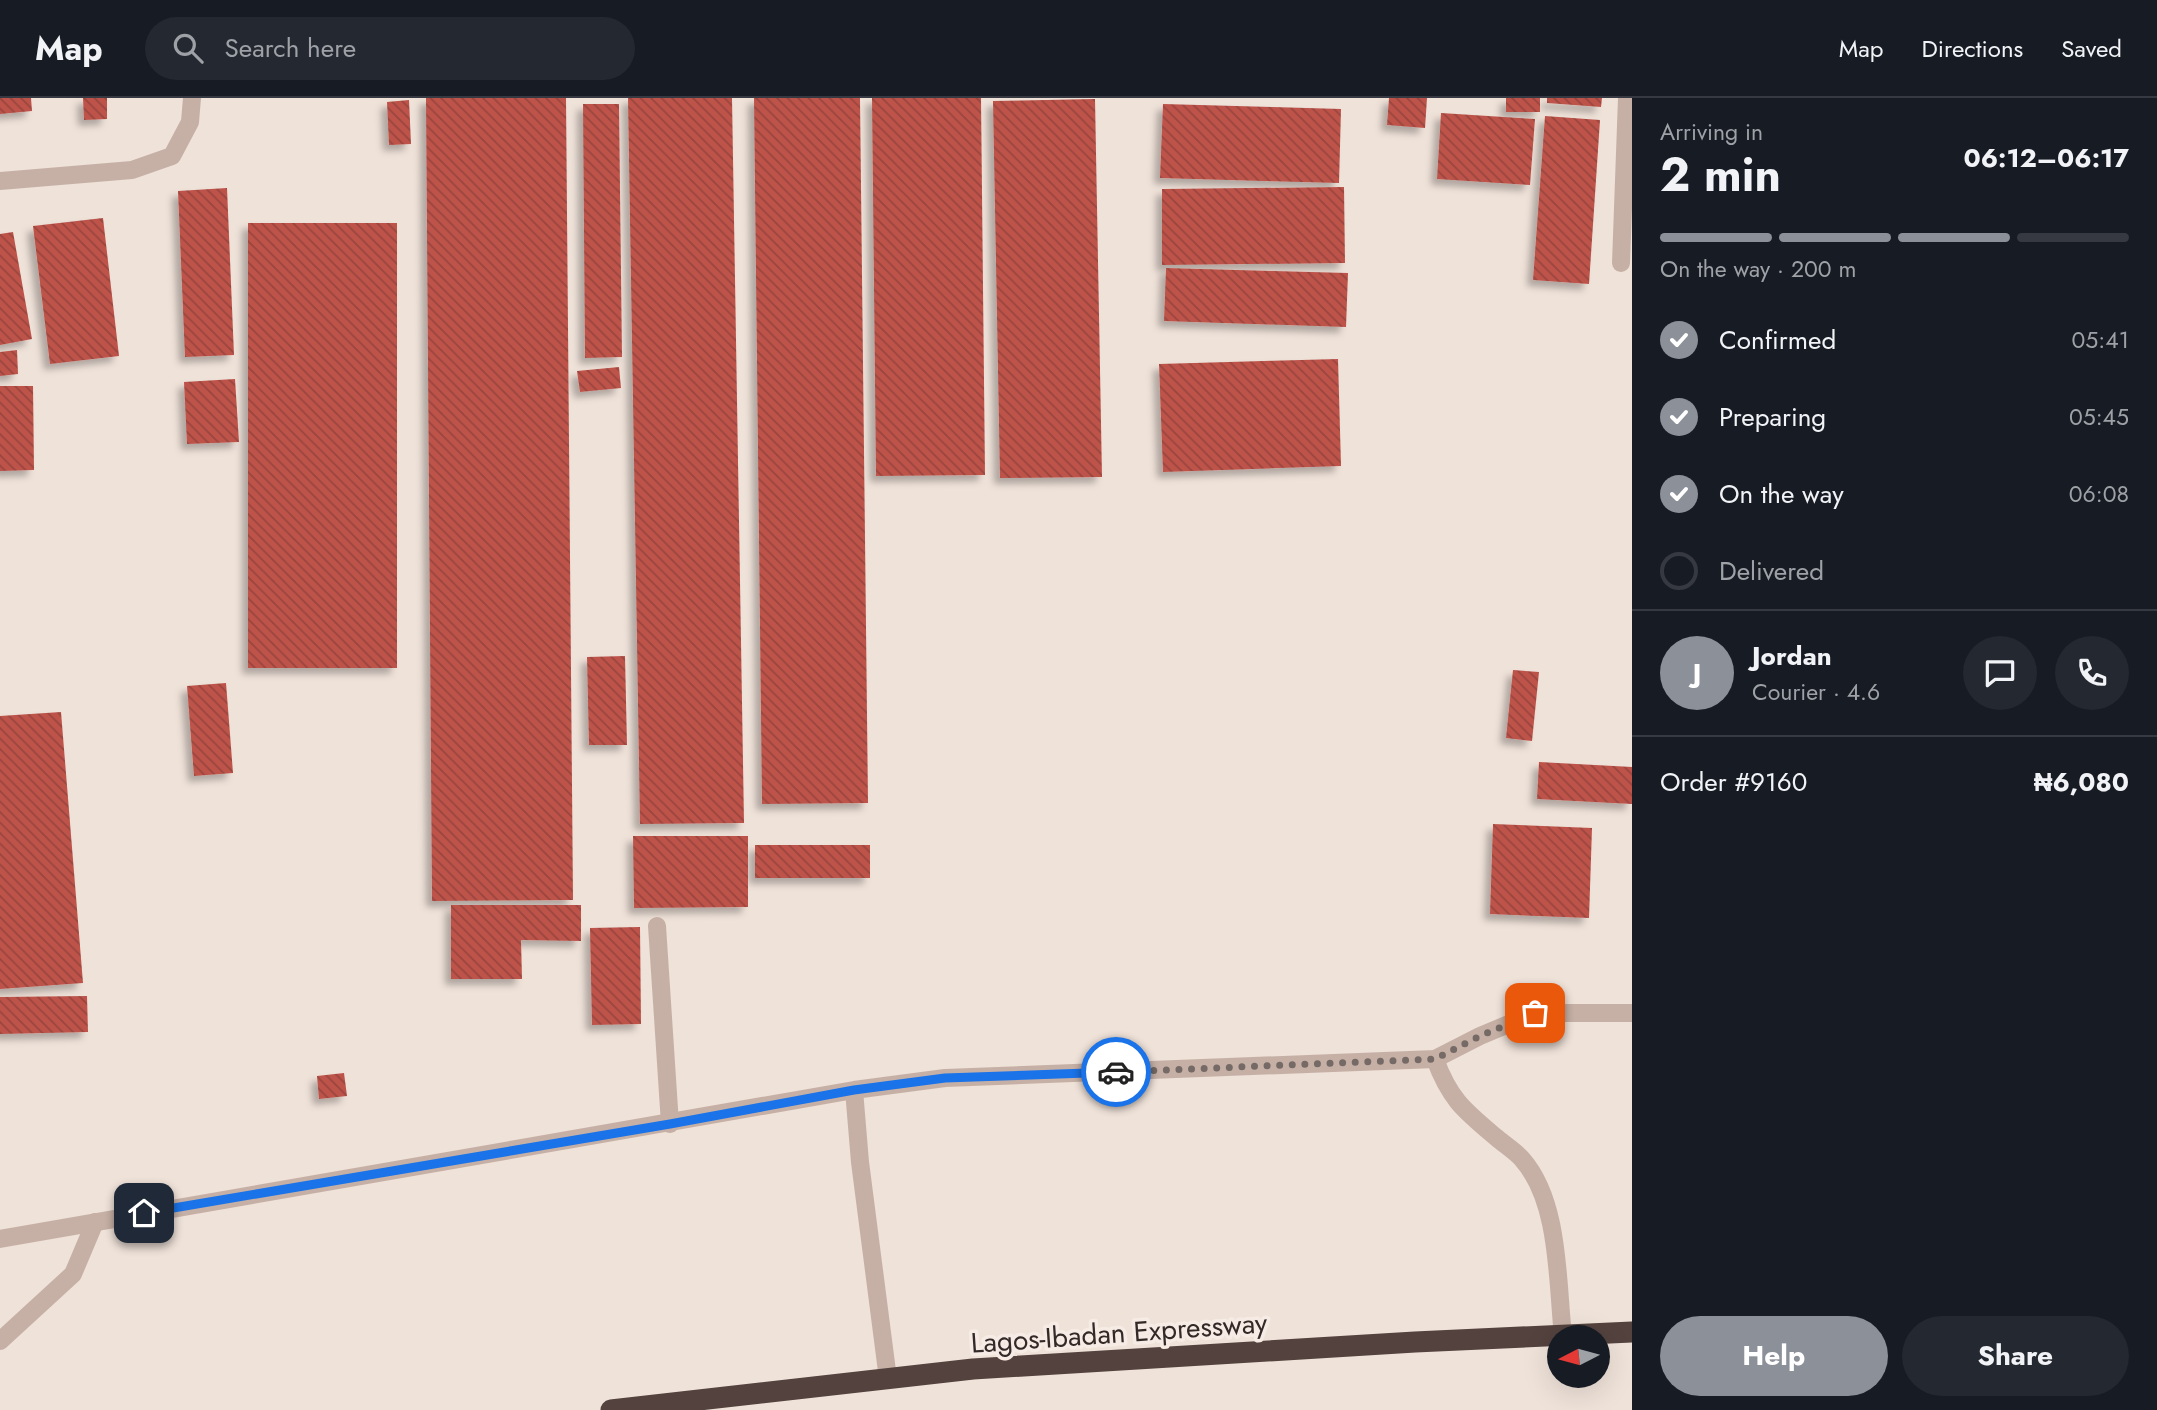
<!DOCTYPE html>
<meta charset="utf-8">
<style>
:root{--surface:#171b24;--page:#242831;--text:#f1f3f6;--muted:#9ea1a6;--line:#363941;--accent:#8c9099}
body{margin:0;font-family:Jost,sans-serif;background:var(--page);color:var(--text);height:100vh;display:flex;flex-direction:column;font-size:26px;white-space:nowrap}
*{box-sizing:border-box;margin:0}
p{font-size:23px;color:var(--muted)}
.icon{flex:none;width:38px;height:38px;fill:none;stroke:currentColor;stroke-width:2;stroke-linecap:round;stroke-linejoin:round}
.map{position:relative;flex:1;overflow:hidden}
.drawer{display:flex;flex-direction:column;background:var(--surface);width:525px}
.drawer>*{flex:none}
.needle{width:46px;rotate:264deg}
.tools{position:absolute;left:1547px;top:1227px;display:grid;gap:14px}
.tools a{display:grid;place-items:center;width:63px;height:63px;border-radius:50%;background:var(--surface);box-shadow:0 7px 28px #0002;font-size:35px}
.pin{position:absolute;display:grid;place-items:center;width:60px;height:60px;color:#fff;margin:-30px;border-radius:14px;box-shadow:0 4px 10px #0006}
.courier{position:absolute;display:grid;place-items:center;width:70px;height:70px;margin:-35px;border:5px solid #1a73e8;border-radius:50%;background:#fff;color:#222;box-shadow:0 2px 9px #0007}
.head em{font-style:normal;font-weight:700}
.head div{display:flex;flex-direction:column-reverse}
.head{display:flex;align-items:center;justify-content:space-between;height:119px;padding:0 28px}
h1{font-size:46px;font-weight:700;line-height:52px}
.bar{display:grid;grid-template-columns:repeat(4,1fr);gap:10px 7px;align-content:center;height:84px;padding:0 28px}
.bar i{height:9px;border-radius:5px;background:var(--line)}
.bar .active{background:var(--accent)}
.bar p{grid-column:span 4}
.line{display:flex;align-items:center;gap:18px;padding:0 28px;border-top:2px solid var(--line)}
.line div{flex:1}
.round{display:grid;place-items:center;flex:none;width:74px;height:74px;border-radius:37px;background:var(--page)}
ol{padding:0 28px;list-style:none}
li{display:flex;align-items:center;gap:21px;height:77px}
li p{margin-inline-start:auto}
li .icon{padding:7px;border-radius:50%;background:var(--accent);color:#fff;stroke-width:4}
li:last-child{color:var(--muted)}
li i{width:38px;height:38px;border:4px solid var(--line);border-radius:50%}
.primary-button{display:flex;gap:14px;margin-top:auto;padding:14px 28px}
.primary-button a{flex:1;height:80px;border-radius:42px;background:var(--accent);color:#fff;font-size:28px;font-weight:700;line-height:80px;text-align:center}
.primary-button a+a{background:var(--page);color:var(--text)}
header{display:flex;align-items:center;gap:42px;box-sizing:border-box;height:98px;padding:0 35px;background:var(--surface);border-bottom:2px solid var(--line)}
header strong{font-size:33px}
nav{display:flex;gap:38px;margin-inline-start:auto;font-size:24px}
.search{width:490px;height:63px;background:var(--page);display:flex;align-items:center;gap:18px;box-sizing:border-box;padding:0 24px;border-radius:38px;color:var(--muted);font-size:26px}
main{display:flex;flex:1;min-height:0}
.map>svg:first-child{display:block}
.building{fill:url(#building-back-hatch);filter:url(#shadow)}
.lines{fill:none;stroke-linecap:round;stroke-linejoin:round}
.service{stroke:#c6b0a6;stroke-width:18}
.minor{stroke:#c6b0a6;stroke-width:18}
.motorway{stroke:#53423e;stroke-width:21}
.done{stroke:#756a65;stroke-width:7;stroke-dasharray:0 12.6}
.route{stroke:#1a73e8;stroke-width:9}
.labels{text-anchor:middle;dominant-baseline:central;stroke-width:7;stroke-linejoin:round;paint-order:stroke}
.street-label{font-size:28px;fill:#332927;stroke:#f7ece5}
</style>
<header>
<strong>Map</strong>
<div class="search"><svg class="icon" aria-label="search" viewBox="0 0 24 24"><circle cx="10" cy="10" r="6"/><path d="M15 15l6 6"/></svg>Search here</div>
<nav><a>Map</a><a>Directions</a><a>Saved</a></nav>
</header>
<main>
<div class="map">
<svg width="1632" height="1312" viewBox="0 0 1632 1312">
<defs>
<pattern id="building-back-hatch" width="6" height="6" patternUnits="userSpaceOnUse" patternTransform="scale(1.75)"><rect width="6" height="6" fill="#bd534a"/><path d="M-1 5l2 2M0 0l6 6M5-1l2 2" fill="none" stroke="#9a453e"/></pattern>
<filter id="shadow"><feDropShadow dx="-6" dy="6" stdDeviation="3.5" flood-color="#0004"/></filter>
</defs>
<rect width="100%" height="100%" fill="#efe2d9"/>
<path class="building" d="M 0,0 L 31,0 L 32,13 L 0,16 Z
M 83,0 L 107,0 L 107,21 L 84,22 Z
M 426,0 L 566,0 L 573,802 L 432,803 Z
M 628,0 L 732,0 L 744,725 L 640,726 Z
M 754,0 L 860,0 L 868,705 L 762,706 Z
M 872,0 L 981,0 L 985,377 L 876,378 Z
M 1389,0 L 1427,0 L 1425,30 L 1387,27 Z
M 1506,0 L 1540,0 L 1540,14 L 1506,14 Z
M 1547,0 L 1602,0 L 1601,9 L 1547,5 Z
M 1095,1 L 1102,379 L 1000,380 L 993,3 Z
M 409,2 L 411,46 L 389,47 L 387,4 Z
M 583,6 L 619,6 L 622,259 L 585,260 Z
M 1163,6 L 1341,11 L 1339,85 L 1160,80 Z
M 1441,15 L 1535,21 L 1530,87 L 1437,81 Z
M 1545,18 L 1600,22 L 1589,186 L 1533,182 Z
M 1344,89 L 1345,165 L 1162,167 L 1162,91 Z
M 227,90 L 234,257 L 185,259 L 178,93 Z
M 103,120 L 119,258 L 50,266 L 33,128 Z
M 248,125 L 397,125 L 397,570 L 248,570 Z
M 13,134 L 32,241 L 0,247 L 0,136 Z
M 1166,170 L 1348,175 L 1346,229 L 1164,223 Z
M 17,252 L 18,276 L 0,278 L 0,254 Z
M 1338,261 L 1341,368 L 1163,374 L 1159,266 Z
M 619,269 L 621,290 L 580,294 L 577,273 Z
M 235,281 L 239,344 L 187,346 L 184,284 Z
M 0,288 L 33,288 L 34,372 L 0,373 Z
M 625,558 L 627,647 L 589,647 L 587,559 Z
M 1513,572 L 1539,574 L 1532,643 L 1506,640 Z
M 226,585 L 233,675 L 194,678 L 187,588 Z
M 61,614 L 83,885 L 0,891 L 0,618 Z
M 1539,664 L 1632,669 L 1632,706 L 1537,701 Z
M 1493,726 L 1592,730 L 1589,820 L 1490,816 Z
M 633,738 L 748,738 L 748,809 L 634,810 Z
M 755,747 L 870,747 L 870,780 L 755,780 Z
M 451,807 L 581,807 L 581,843 L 521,842 L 522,881 L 451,881 Z
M 640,829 L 641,926 L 592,927 L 590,830 Z
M 87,898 L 88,934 L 0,936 L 0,899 Z
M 344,975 L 347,998 L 319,1001 L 317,978 Z"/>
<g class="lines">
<path class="service" d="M 1621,165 L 1627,0
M 657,828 L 670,1026
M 1435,961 C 1450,1002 1465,1013 1497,1040 C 1505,1047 1515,1053 1522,1061 C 1560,1104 1557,1183 1563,1238
M 0,1243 L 73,1176 L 95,1124"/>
<path class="minor" d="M 0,83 L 132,72 L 172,58 L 190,24 L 192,0
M 854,992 L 860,1064 L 888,1281
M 0,1141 L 854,992 L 945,980 L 1435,961 L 1480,938 L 1535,915 L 1632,915"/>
<path class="motorway" d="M 611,1312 L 973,1271 L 1415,1244 L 1632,1234"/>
</g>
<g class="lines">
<path class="done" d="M 1116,974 L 1435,961 L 1480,938 L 1535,915"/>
<path class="route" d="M 144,1115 L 670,1026 L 854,992 L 945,980 L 1116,974"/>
</g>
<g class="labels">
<g class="street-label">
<text transform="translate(1119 1235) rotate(-4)">Lagos-Ibadan Expressway</text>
</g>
</g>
</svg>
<div class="tools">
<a><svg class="needle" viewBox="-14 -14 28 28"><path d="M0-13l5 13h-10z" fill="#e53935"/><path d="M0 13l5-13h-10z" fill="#9ea1a6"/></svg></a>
</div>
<div class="pin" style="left:1535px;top:915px;background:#ea580c"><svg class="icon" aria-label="bag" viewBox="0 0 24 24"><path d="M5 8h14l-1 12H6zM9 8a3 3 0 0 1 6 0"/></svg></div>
<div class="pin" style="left:144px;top:1115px;background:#1f2937"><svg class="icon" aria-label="home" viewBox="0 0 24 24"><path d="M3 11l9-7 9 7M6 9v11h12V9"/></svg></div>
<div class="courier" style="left:1116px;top:974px"><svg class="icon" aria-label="car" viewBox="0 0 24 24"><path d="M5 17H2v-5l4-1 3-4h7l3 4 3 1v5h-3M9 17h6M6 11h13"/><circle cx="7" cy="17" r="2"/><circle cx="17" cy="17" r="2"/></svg></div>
</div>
<section class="drawer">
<div class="head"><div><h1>2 min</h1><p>Arriving in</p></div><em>06:12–06:17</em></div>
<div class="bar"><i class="active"></i><i class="active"></i><i class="active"></i><i></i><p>On the way · 200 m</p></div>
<ol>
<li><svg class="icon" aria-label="check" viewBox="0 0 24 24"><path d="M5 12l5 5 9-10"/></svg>Confirmed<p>05:41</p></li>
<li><svg class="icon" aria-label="check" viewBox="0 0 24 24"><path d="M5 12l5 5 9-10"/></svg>Preparing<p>05:45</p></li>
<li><svg class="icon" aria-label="check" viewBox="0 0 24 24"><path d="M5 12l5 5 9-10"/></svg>On the way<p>06:08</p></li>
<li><i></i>Delivered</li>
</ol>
<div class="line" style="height:126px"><b class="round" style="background:var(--accent);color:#fff">J</b><div><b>Jordan</b><p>Courier · 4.6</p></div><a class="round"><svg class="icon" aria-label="chat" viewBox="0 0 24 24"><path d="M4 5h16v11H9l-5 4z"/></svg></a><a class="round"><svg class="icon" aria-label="phone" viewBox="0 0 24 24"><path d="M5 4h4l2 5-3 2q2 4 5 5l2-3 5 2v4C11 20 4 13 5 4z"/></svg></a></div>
<div class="line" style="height:91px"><div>Order #9160</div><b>₦6,080</b></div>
<div class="primary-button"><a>Help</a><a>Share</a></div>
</section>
</main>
